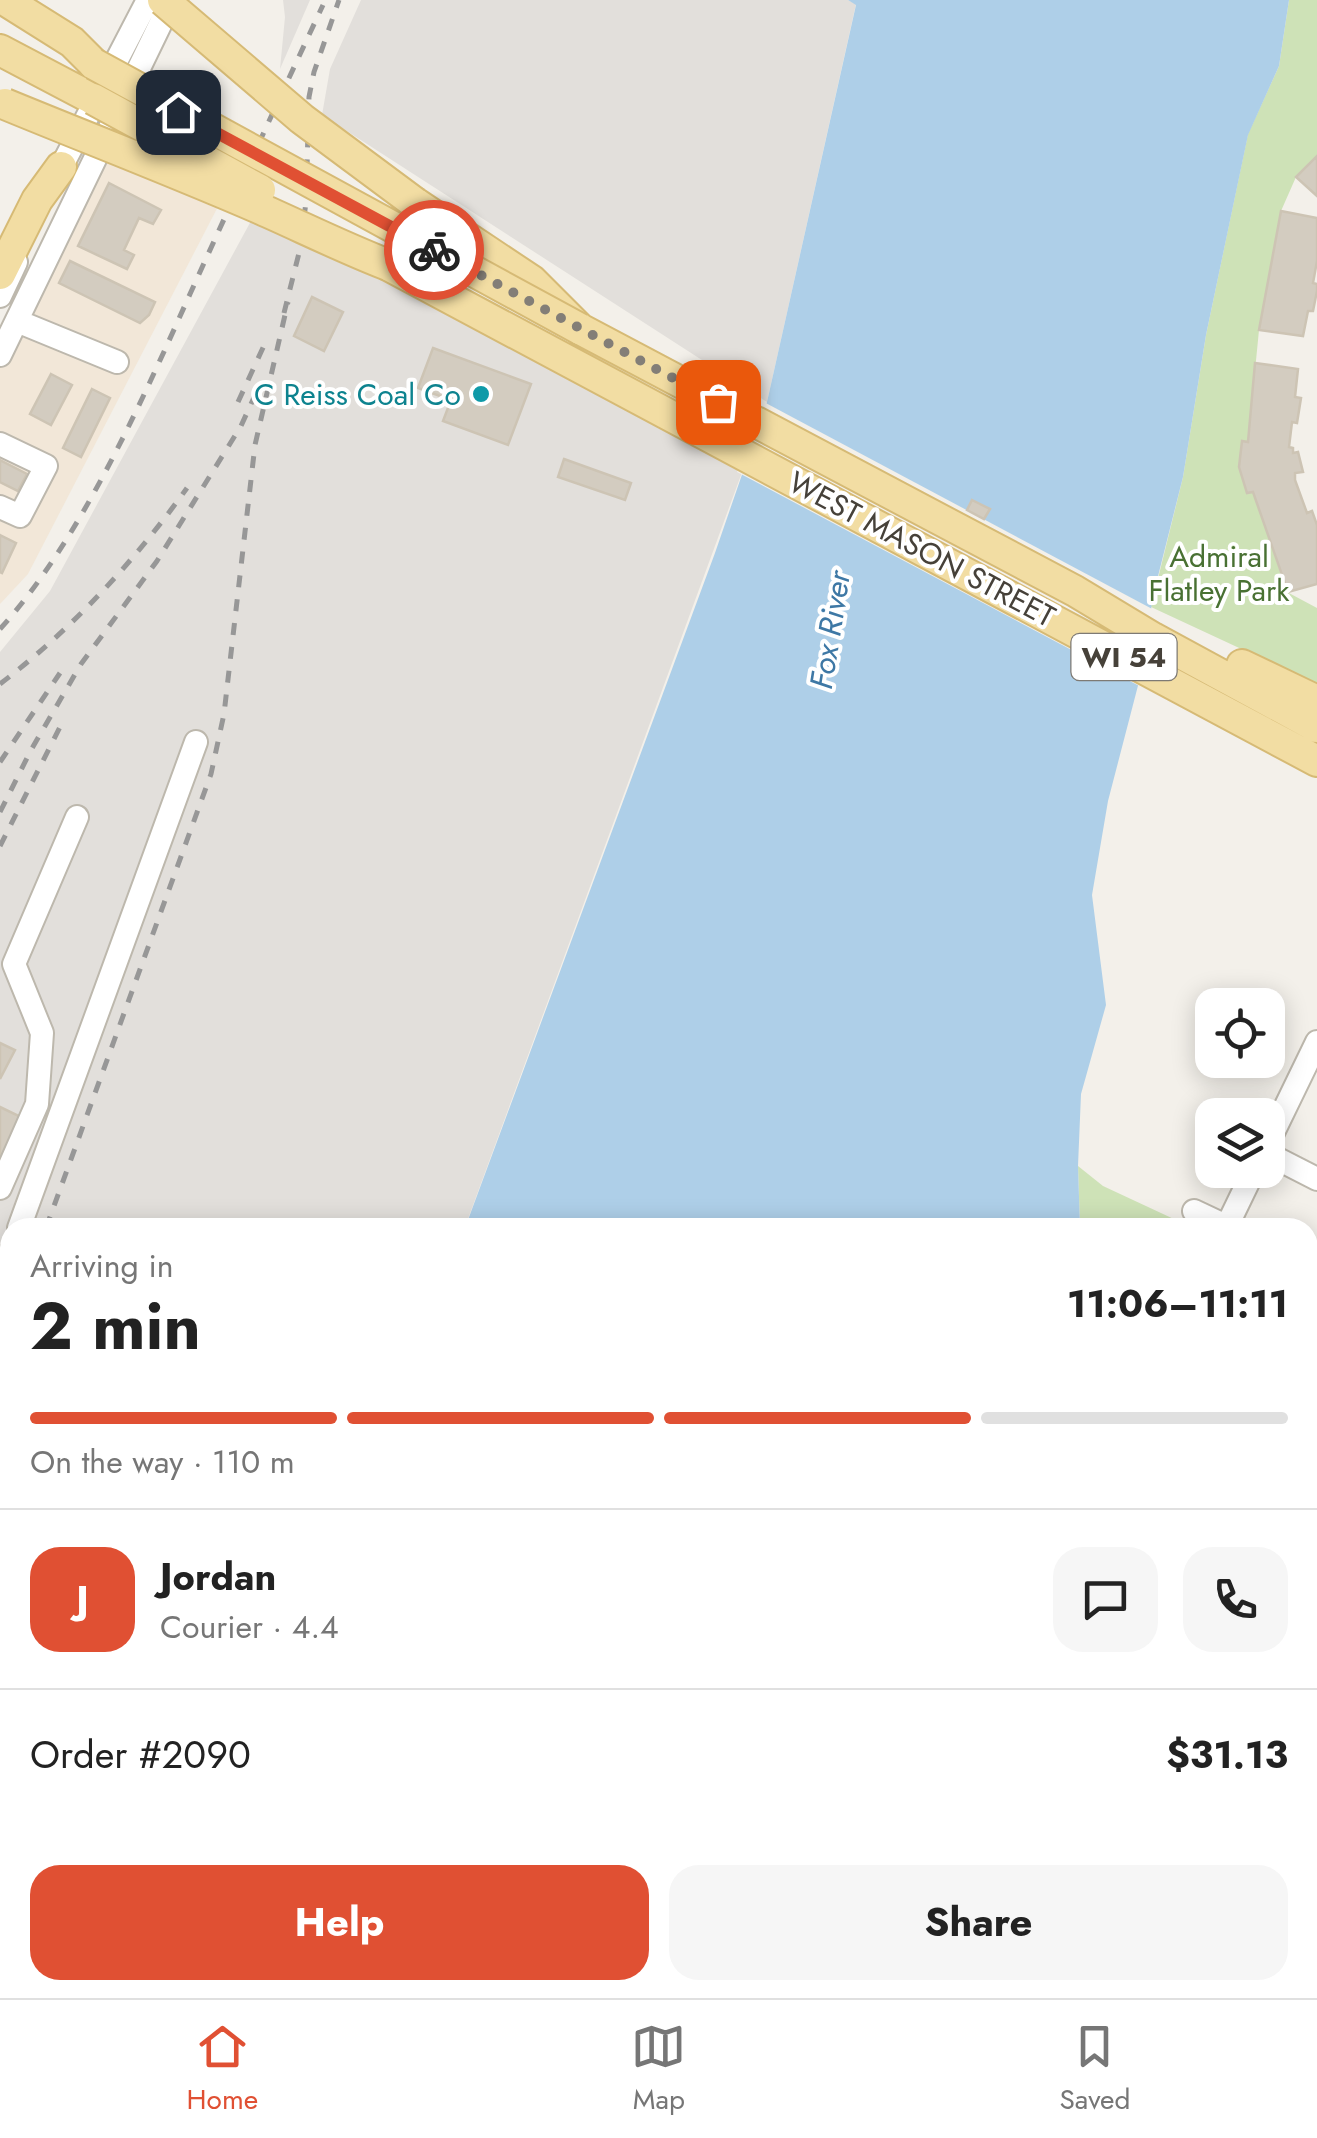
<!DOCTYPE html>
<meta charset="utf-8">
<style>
:root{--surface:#fff;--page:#f6f6f6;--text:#222;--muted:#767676;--line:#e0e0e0;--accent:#e05033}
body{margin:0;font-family:Jost,sans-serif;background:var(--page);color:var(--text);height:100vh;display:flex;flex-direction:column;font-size:38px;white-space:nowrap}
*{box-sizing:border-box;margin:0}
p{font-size:32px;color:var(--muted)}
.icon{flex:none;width:55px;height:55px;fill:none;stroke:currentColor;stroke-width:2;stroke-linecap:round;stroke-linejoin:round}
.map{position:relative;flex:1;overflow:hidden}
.drawer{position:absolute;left:0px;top:1218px;width:1318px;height:782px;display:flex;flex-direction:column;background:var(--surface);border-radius:30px 30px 0 0;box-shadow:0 5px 25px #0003}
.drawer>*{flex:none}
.buttons{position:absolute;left:1195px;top:988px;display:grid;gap:20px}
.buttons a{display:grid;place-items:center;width:90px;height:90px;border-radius:20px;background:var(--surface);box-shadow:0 5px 25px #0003;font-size:50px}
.pin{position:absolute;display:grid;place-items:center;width:85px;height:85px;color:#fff;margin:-42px;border-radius:20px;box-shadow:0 5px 15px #0006}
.courier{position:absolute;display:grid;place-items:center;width:100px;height:100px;margin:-50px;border:8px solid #e05033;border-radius:50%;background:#fff;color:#222;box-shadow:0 2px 12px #0007}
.overview em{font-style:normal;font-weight:700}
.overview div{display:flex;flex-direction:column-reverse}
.overview{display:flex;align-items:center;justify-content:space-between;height:170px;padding:0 30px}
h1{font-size:65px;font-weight:700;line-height:75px}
.bar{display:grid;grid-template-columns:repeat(4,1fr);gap:15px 10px;align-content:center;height:120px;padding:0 30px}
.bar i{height:12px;border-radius:8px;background:var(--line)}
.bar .selected{background:var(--accent)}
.bar p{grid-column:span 4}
.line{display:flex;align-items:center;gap:25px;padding:0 30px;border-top:2px solid var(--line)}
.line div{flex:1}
.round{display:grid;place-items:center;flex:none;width:105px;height:105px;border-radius:30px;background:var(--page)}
.primary-button{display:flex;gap:20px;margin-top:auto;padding:20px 30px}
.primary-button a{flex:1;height:115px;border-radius:30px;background:var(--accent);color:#fff;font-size:40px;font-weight:700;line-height:115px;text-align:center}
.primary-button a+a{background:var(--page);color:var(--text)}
.tab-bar{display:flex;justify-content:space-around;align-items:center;height:140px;border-top:2px solid var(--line);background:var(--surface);font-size:28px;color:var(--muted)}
.tab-bar a{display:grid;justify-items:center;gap:5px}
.tab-bar .selected{color:var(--accent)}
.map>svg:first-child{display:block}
.residential{fill:#e6e2d8}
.commercial{fill:#f2e7d8}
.industrial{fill:#e2dfdb}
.green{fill:#cee2b7}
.water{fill:#aecfe8}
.pier{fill:#f3f0ea}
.building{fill:#d3ccc0;stroke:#cdc4b4;stroke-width:2.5}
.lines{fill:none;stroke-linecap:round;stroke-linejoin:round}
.minor-casing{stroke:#bdb8ad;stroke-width:26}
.major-casing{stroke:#d6ba75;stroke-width:34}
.minor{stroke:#fff;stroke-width:22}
.major{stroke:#f2dda3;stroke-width:30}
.rail{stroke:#979797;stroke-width:5;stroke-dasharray:12 12;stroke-linecap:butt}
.major-bridge-casing{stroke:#d6ba75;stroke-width:34;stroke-linecap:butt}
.major-bridge{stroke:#f2dda3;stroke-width:30}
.done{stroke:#837e77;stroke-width:10;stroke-dasharray:0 18}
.route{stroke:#e05033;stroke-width:12}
.culture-dot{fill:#0f9aa8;stroke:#fff;stroke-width:4}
.labels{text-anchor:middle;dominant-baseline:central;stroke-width:8;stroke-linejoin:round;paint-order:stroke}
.shield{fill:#fff;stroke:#7e7a74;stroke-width:2.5}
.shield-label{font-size:28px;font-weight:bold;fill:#464139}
.culture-label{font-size:30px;fill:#0d838f;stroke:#fff;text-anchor:end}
.street-label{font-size:30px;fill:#464139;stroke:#fff}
.park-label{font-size:30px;fill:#497133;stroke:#fff}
.water-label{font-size:32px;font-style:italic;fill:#3e78a5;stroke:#fff}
</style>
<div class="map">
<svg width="1317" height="1998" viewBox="0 0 1317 1998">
<rect width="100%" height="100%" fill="#f3f0ea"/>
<path class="residential" d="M 1308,1277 L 1317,1282 L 1317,1998 L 1001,1998 L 1001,1990 L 1308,1990 Z"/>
<path class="commercial" d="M 87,159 L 182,177 L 224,195 L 28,574 L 0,604 L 0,337 Z"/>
<path class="industrial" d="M 283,0 L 310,0 L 280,69 L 285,17 Z
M 361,0 L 848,0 L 856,4 L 767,402 L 322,115 L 330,69 Z
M 258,208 L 748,456 L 465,1227 L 10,1228 L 10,1990 L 194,1990 L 189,1998 L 0,1998 L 0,652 L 50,591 Z"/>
<path class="green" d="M 1289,0 L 1317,0 L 1317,156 L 1296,177 L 1281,211 L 1259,330 L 1248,442 L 1242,442 L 1253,492 L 1287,592 L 1317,608 L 1317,684 L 1151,607 L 1183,477 L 1206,335 L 1248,134 L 1279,66 Z
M 1078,1166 L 1103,1186 L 1191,1227 L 1080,1227 Z
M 803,1990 L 972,1990 L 972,1998 L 800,1998 Z"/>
<path class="water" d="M 848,0 L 1289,0 L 1279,66 L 1248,135 L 1206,335 L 1183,477 L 1152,600 L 1147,651 L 1108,801 L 1092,895 L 1106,1005 L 1081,1094 L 1078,1166 L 1080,1227 L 465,1228 L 715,553 L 767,402 L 856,5 Z
M 194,1990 L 803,1990 L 800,1998 L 189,1998 Z"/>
<path class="pier" d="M 762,401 L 1156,611 L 1152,651 L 1143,688 L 737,472 Z"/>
<path class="building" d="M 1317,156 L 1317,196 L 1296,177 Z
M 109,183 L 161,210 L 153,224 L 139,218 L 124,250 L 134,255 L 127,269 L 78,246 Z
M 1281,211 L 1317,218 L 1317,261 L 1313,283 L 1317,284 L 1317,291 L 1313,311 L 1308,311 L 1303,336 L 1259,330 Z
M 70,261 L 155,302 L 149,315 L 140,323 L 59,283 Z
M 312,297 L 343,312 L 324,351 L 294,336 Z
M 433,348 L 531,384 L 508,445 L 443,421 L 451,400 L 418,388 Z
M 1255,363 L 1298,369 L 1295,397 L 1301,398 L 1297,423 L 1292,422 L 1289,447 L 1293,448 L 1293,453 L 1298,452 L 1303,472 L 1295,473 L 1295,480 L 1307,513 L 1312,511 L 1317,525 L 1317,584 L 1288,592 L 1253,492 L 1247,493 L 1239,467 L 1242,441 L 1248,442 Z
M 51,374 L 72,385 L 51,425 L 30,414 Z
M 92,389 L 110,398 L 81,457 L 63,448 Z
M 564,459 L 631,483 L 625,500 L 558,477 Z
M 0,460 L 27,474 L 18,491 L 0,482 Z
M 972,500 L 990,509 L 984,519 L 967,510 Z
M 0,535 L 16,543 L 2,573 L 0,572 Z
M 0,1043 L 15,1050 L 0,1079 Z
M 0,1107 L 21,1117 L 0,1159 Z
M 1313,1299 L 1317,1301 L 1317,1338 L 1308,1333 L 1308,1310 Z
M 1308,1591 L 1317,1595 L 1317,1620 L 1308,1617 Z
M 1308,1946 L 1317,1951 L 1317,1961 L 1308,1979 Z
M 1270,1990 L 1302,1990 L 1317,1998 L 1266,1998 Z"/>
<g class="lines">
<g class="minor-casing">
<path id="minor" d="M 55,179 L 148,0
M 0,296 L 16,262
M 17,321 L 117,362
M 0,355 L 172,0
M 0,444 L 46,466 L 20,516 L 0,507
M 1268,1143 L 1317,1042
M 1268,1154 L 1317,1179
M 0,1188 L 37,1104 L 42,1033 L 14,964 L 77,817
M 1194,1211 L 1230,1228
M 19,1228 L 196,742
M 1226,1228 L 1254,1170
M 1308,1266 L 1317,1270
M 0,1280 L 10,1253
M 1308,1743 L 1317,1748
M 1308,1798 L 1317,1778
M 986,1990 L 986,1998
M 1208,1998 L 1212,1990"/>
</g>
<g class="major-casing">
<path id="major" d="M 5,0 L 72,42 L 94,64
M 0,50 L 93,99
M 415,203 L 532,281 L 580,329 L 1075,591 L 1153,638 L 1317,727
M 388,265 L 1317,761
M 0,274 L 37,200 L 61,167
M 1242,665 L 1317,701"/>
</g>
<use href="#minor" class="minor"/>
<use href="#major" class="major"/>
<path class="rail" d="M 284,313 L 300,249 L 306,202 L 309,97 L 314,72 L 339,0
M 238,402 L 267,339
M 0,629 C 80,541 141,403 190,294 C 234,197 278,101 323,5
M 0,684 C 72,629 134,562 187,488
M 0,762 L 60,673
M 0,812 L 31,750 L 81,664 L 157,561 L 241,426 L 256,393
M 0,846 L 61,725
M 46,1228 L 211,774 L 224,714 L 255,445 L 288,302
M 0,1353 L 10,1326
M 0,1387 L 10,1359"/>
<g class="major-bridge-casing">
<path id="major-bridge" d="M 163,0 L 302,119 L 415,203
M 94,64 L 580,329
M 93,99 L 260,190
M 5,104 C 90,139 176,172 261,209 C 304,228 344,248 388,265"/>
</g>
<use href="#major-bridge" class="major-bridge"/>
</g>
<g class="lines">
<path class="done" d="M 434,250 L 718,402"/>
<path class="route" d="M 178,112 L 434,250"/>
</g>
<circle class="culture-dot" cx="481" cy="394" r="10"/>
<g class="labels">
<rect class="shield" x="1071.5" y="634" width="105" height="46" rx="8"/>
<g class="shield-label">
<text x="1124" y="657">WI 54</text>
</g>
<g class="culture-label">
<text x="461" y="394">C Reiss Coal Co</text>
</g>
<g class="street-label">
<text transform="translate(922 549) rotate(28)">WEST MASON STREET</text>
</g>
<g class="park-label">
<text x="1219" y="556">Admiral<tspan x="1219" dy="34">Flatley Park</tspan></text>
</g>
<g class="water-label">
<text transform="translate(830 630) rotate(-81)">Fox River</text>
</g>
</g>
</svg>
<div class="buttons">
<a><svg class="icon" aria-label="locate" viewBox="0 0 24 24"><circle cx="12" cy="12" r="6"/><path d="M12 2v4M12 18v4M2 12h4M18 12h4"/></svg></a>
<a><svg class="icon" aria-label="layers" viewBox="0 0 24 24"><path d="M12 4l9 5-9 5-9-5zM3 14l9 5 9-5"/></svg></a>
</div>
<div class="pin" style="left:718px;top:402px;background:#ea580c"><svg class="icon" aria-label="bag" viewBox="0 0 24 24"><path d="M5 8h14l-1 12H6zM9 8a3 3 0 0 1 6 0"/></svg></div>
<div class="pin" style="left:178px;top:112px;background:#1f2937"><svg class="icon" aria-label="home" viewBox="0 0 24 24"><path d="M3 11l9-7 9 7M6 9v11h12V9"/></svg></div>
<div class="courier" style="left:434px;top:250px"><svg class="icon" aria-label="bike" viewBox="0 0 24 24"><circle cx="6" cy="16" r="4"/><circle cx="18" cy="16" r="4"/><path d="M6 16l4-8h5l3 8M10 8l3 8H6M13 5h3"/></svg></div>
<section class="drawer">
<div class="overview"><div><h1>2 min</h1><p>Arriving in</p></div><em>11:06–11:11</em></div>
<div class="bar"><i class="selected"></i><i class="selected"></i><i class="selected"></i><i></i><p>On the way · 110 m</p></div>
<div class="line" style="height:180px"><b class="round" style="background:var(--accent);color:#fff">J</b><div><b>Jordan</b><p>Courier · 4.4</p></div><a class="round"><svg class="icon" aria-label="chat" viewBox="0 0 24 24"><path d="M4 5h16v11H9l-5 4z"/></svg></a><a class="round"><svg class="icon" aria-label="phone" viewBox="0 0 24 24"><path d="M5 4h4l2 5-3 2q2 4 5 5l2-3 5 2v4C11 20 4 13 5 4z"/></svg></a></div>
<div class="line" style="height:130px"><div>Order #2090</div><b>$31.13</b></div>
<div class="primary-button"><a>Help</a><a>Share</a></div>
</section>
</div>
<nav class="tab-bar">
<a class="selected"><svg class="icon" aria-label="home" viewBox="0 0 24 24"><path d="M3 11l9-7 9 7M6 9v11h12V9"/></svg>Home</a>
<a><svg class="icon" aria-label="map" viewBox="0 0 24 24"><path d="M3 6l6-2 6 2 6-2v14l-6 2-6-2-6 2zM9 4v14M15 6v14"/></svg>Map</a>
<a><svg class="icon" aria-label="saved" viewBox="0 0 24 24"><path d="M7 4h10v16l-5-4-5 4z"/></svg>Saved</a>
</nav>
